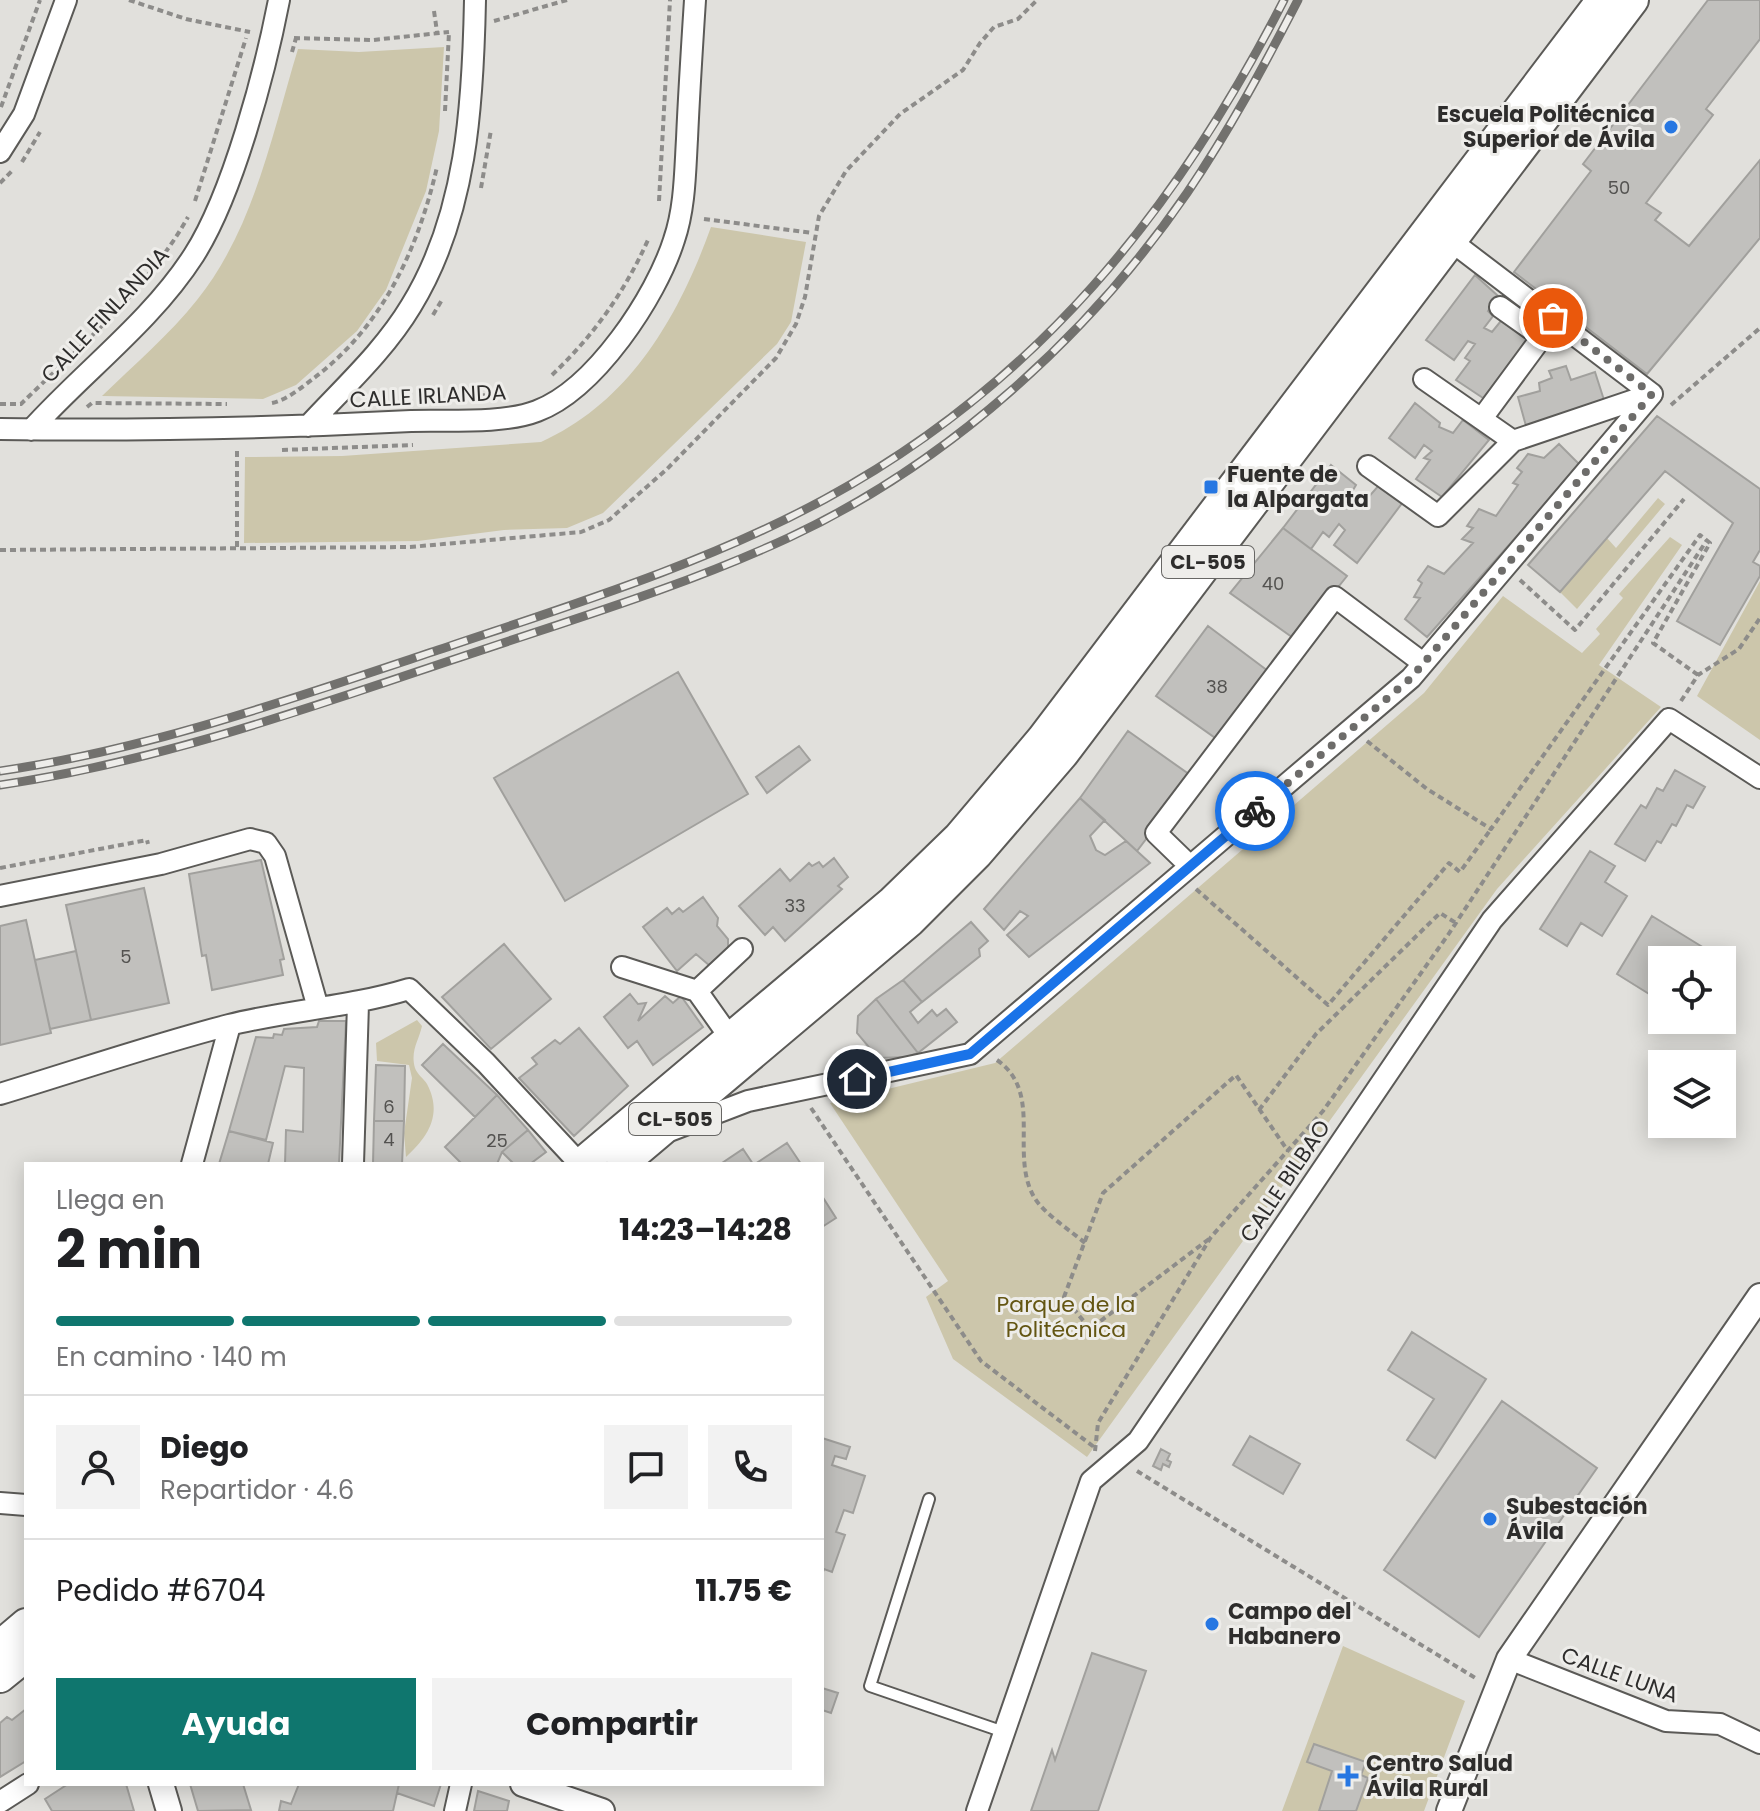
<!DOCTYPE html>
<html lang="es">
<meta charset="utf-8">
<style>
:root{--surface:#fff;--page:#f2f2f2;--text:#202124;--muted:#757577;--line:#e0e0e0;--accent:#0f766e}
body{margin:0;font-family:Poppins,sans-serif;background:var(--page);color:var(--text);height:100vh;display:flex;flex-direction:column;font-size:30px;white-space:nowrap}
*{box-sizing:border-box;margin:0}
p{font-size:26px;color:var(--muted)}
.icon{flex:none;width:44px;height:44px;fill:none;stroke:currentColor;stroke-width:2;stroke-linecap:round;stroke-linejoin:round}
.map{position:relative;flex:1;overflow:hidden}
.side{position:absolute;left:24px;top:1162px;width:800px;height:624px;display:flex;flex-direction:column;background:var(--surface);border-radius:0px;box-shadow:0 4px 20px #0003}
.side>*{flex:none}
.fabs{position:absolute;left:1648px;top:946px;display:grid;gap:16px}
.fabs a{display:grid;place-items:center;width:88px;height:88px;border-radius:0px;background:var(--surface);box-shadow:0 4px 20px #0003;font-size:40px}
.pin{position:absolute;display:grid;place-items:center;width:68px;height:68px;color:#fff;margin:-34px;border:4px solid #fff;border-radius:50%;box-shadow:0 2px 8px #0007}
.courier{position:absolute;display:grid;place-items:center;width:80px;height:80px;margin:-40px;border:6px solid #1a73e8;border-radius:50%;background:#fff;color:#222;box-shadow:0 2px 10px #0007}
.headline em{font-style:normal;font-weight:700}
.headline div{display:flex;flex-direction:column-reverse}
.headline{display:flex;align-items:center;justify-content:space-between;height:136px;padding:0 32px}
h1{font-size:52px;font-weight:700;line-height:60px}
.bar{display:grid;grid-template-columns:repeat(4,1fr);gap:12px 8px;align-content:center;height:96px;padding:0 32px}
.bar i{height:10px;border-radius:6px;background:var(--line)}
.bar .active{background:var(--accent)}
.bar p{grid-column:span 4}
.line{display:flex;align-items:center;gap:20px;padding:0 32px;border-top:2px solid var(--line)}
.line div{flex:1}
.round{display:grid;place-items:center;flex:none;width:84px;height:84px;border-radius:0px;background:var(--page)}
.action{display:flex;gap:16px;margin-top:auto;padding:16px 32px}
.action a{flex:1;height:92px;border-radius:0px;background:var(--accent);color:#fff;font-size:32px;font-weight:700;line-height:92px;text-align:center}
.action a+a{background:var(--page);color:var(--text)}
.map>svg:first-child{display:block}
.green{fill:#ccc6ab}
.building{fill:#c1c0bd;stroke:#a1a09d;stroke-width:2}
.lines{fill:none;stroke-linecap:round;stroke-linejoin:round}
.service-casing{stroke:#5b5a57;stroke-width:14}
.minor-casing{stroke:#5b5a57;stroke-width:24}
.tertiary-casing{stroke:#5b5a57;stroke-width:28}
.primary-casing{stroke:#5b5a57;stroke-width:34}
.path{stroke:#8d8c8a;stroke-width:4;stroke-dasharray:6 4;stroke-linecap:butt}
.service{stroke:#fff;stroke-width:10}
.minor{stroke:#fff;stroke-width:20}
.tertiary{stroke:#fff;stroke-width:24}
.primary{stroke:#fff;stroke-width:30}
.rail-casing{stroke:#72716e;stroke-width:9}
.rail{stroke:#eeedea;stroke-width:6;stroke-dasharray:18;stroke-linecap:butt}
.done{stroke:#6d6c6a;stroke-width:8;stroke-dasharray:0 14.4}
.route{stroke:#1a73e8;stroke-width:10}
.poi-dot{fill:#2777e2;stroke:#eeedea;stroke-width:3}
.labels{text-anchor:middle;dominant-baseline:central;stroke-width:6;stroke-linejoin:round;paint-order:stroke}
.number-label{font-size:18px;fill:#535250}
.shield{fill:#eeedea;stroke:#686765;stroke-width:2}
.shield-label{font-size:20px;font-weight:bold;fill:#2e2d2c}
.poi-label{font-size:22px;font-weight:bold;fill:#2e2d2c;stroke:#eeedea;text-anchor:start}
.street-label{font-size:22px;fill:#2e2d2c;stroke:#eeedea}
.park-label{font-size:22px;fill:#635512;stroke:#eeedea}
</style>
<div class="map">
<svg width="1760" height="1811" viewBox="0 0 1760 1811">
<rect width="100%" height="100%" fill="#e1e0dc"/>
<path class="green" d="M 444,47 L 439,131 L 426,191 L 386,290 L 357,331 L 296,385 L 263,399 L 102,396 C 134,365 169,335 197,300 C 254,229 272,134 298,49 L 359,52 Z
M 711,227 L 806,242 L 791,322 L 777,344 L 603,513 L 567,528 L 504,530 L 418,541 L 244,543 L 245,457 L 342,456 L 541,442 C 630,402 679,316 711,227 Z
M 1658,498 L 1665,504 L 1577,609 L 1560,592 L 1607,538 L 1616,548 Z
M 1670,537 L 1682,545 L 1599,665 L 1661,707 L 1497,889 L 1087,1457 L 953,1359 L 926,1297 L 948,1281 L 830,1103 L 995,1063 L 1424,693 L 1503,596 L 1582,653 L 1600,634 L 1596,629 L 1623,598 L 1619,594 Z
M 1760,581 L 1760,740 L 1697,696 Z
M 417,1020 L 422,1026 C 419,1040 410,1051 415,1068 C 417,1074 424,1079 427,1084 C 443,1114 428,1137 406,1157 L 404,1133 L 412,1078 L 409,1065 L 377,1061 L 376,1043 Z
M 1343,1646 L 1465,1701 L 1424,1811 L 1282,1811 Z"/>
<path class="building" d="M 1708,0 L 1760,0 L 1760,39 L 1706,109 L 1713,115 L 1646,203 L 1661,213 L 1655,220 L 1689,246 L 1760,160 L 1760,238 L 1647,374 L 1514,272 L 1591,171 L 1583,164 Z
M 1475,275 L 1498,296 L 1488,311 L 1493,316 L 1484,328 L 1492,332 L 1505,316 L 1530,337 L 1483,398 L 1456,380 L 1470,361 L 1465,358 L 1475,344 L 1468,341 L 1454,360 L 1426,340 Z
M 1566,366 L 1571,380 L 1595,372 L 1604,400 L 1526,426 L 1518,397 L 1540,391 L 1539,383 L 1552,378 L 1549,371 Z
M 1415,403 L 1440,423 L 1439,427 L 1453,433 L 1463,420 L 1489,440 L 1442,497 L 1416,479 L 1430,460 L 1424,458 L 1432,451 L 1424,445 L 1415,458 L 1389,438 Z
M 1657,416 L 1760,489 L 1760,550 L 1753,562 L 1760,566 L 1760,576 L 1720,645 L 1677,621 L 1733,523 L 1665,471 L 1560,592 L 1528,565 Z
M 1559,444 L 1580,465 L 1427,637 L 1405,619 L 1420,598 L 1414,597 L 1422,583 L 1418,580 L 1428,566 L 1444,574 L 1473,543 L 1462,539 L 1473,528 L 1467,526 L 1479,509 L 1496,516 L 1518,485 L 1513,483 L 1522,472 L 1517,468 L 1528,454 L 1544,458 Z
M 1331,465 L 1356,485 L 1346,502 L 1350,508 L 1362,495 L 1366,500 L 1380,484 L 1403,502 L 1357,563 L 1334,545 L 1345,530 L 1339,524 L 1329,537 L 1323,532 L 1311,549 L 1283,528 Z
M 1283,528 L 1347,576 L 1296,640 L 1230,593 Z
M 1208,626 L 1272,674 L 1221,742 L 1156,696 Z
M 678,672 L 748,794 L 565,901 L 494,778 Z
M 1128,731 L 1193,777 L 1137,851 L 1080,798 Z
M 799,746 L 810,760 L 767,793 L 756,777 Z
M 1675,770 L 1705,787 L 1693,808 L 1687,805 L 1676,826 L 1672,824 L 1661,843 L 1657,841 L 1645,861 L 1615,844 L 1641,805 L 1646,808 L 1657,788 L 1663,791 Z
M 1080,798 L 1105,820 L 1090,836 L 1096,850 L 1105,855 L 1126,841 L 1150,863 L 1029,957 L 1007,935 L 1028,916 L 1020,911 L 1004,930 L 984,909 Z
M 1590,851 L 1615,866 L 1605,882 L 1627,896 L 1602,936 L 1581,923 L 1567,946 L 1540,929 Z
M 834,858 L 848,877 L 838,886 L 842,889 L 785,941 L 773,927 L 765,935 L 739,906 L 780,869 L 790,881 L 809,863 L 812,866 L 819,862 L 823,867 Z
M 261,860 L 284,959 L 280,960 L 283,975 L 212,990 L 206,955 L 202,956 L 189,874 Z
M 144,888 L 169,1003 L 91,1020 L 66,905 Z
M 703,897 L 718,918 L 717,926 L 728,939 L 728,953 L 710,966 L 696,954 L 677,971 L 643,927 L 667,908 L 672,914 L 679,908 L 683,912 Z
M 1652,916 L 1727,962 L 1722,971 L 1722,960 L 1662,960 L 1662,1002 L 1617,974 Z
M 26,920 L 51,1033 L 0,1045 L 0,926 Z
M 971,922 L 988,941 L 979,949 L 980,956 L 922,1002 L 903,980 Z
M 504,944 L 551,999 L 491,1049 L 442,997 Z
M 76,951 L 91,1020 L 50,1029 L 35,960 Z
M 903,980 L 922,1002 L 910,1012 L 918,1023 L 932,1010 L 937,1016 L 946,1009 L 957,1022 L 918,1053 L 876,999 Z
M 630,994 L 638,1004 L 646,1003 L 638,1021 L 665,996 L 673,1003 L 681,996 L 703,1027 L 653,1065 L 637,1041 L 628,1048 L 604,1017 Z
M 876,999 L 918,1053 L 907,1057 L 878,1058 L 857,1033 L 858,1016 Z
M 319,1021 L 346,1021 L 339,1164 L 285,1164 L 286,1130 L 303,1132 L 304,1068 L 285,1066 L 266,1140 L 229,1131 L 256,1037 L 273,1038 L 274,1034 L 282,1035 L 284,1029 L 317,1027 Z
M 579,1028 L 628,1086 L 574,1136 L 519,1078 L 537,1064 L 532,1058 L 555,1040 L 560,1044 Z
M 443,1044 L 497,1095 L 475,1117 L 422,1065 Z
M 376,1065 L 405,1066 L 404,1121 L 374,1121 Z
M 497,1095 L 528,1130 L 502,1152 L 497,1164 L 462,1164 L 445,1147 Z
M 374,1121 L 404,1121 L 402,1164 L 373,1164 Z
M 528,1130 L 546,1152 L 530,1164 L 514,1164 L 502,1152 Z
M 229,1131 L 273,1143 L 268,1164 L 219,1164 Z
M 787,1143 L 801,1164 L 755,1164 Z
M 743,1149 L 753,1164 L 722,1164 L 722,1163 Z
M 822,1196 L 836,1218 L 822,1227 Z
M 1412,1332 L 1486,1379 L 1435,1458 L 1407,1440 L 1434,1399 L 1388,1370 Z
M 1502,1401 L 1597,1468 L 1479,1637 L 1384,1570 Z
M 1250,1436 L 1300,1464 L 1283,1494 L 1233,1465 Z
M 822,1438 L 850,1447 L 846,1459 L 835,1456 L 832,1465 L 865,1476 L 853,1513 L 844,1510 L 836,1532 L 845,1535 L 832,1572 L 824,1569 L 822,1575 Z
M 1161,1449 L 1170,1454 L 1167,1460 L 1171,1462 L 1169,1467 L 1163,1464 L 1161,1470 L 1153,1466 Z
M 1092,1653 L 1146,1671 L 1098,1811 L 1031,1811 L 1052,1750 L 1055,1760 Z
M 822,1688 L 838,1693 L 831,1713 L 822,1710 Z
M 26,1709 L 26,1761 L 0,1777 L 0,1723 L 7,1717 L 12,1720 Z
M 1314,1744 L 1366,1762 L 1361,1775 L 1368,1778 L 1356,1811 L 1319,1811 L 1332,1771 L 1307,1762 Z
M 68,1784 L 126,1784 L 134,1811 L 52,1811 L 45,1799 Z
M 190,1784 L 243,1784 L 251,1810 L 198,1811 Z
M 299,1784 L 399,1784 L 393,1811 L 279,1811 L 281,1801 L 291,1804 Z
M 399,1784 L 441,1784 L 434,1806 L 397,1793 Z
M 478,1791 L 509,1801 L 507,1811 L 474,1811 Z"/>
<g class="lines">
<g class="service-casing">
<path id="service" d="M 929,1499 L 870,1686 L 1004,1732"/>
</g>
<g class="minor-casing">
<path id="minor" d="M 0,152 L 24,114 L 66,0
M 1424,379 L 1513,441 L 1652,394
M 1483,417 L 1542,337 L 1500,307
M 308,426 C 343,388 384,351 411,306 C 467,215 473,104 475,0
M 0,429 C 137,431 274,428 411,421 C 447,420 504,424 537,411 C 595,389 656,297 674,240 C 685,208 685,172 687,139 C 689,93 692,46 695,0
M 31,430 C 83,372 151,322 194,255 C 233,194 265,72 279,0
M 1368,466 L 1438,516 L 1513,441
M 1190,866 L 1156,833 L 1335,597 L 1423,663
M 0,896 L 161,864 L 250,839 L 266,843 L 275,856 L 318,1008
M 622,967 L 697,991 L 731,1039
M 697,991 L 742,949
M 0,1094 C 76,1071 152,1045 229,1025 C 289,1010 350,1007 409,989 L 486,1063 L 580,1164
M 672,1130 L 748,1101 L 970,1054 L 1411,678 L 1652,394 L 1451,241
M 192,1164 L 230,1025
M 353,1164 L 358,1004
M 0,1503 L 26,1505
M 1509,1659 L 1666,1721 L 1720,1724 L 1760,1743
M 0,1802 L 28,1784
M 455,1811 L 461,1784
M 977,1811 L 1091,1481 L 1138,1441 L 1492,920 L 1669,719 L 1760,778"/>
</g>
<g class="tertiary-casing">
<path id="tertiary" d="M 161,1784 L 169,1811
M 523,1784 L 602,1811
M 1449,1811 L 1509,1659 L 1760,1296"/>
</g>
<g class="primary-casing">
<path id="primary" d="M 581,1164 L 892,902 L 959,837 L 1042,739 L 1602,0
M 622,1164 L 910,921 L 977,854 L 1063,754 L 1633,0
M 0,1646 L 26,1624
M 0,1677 L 26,1656"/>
</g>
<path class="path" d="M 129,0 L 186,19 L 250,32
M 434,11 L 437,32
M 494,21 L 567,0
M 294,38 L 373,40 L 449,32
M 292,52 L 296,38
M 1,107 L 40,0
M 445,111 L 449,32
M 22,162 L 40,132
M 0,183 L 13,170
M 481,188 L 491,130
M 195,201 L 246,38
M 659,201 L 670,0
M 704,219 L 813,233
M 433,315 L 443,298
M 552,375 C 594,335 624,293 648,240
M 449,397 L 508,394
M 272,403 C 287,400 302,387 314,378 C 383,326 418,249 437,167
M 0,404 L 21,404 C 80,346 147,290 188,217
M 1671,405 L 1760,328
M 87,407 L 92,403 L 227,404
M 282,450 L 413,445
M 237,451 L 237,547
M 0,550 L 410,547 L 581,532 L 609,520 L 667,469 L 776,358 L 796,324 L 805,297 L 819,216 L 846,171 L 900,114 L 963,70 L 980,43 L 994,27 L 1018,19 L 1037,0
M 1520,580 L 1575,630 L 1684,499
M 1681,701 L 1698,675 L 1739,649 L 1760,618
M 1367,741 L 1427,789 L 1491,829 L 1700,535 L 1710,543 L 1653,643 L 1698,675
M 0,868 L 147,840 L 148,844
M 1196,889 L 1328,1005 L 1449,863 L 1460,872 L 1491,829
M 997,1060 C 1044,1093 1009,1153 1034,1197 C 1044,1214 1070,1230 1085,1243
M 811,1108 L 981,1361 L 1094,1447
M 1259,1110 L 1316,1034 L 1440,913 L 1456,923
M 1209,1239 L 1090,1329 L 1064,1297 L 1103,1193 L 1236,1075 L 1288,1151
M 1095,1451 L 1098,1423 L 1211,1237 L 1323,1111 L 1448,935 L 1707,540
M 1137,1471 L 1477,1679"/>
<use href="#service" class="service"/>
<use href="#minor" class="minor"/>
<use href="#tertiary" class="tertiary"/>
<use href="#primary" class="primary"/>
<g class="rail-casing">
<path id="rail" d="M 0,771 C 151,749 294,698 438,650 C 568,606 703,565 825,499 C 1036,385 1176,211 1284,0
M 0,785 C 156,762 303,710 452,660 C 564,622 680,588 788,538 C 947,464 1088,337 1187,193 C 1229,131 1264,66 1298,0"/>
</g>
<use href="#rail" class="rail"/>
</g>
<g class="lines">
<path class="done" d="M 1255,811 L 1411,678 L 1652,394 L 1553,318"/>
<path class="route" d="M 857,1079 L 970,1054 L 1255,811"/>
</g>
<g class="poi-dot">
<circle cx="1671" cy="127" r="8"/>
<rect x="1203" y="479" width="16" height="16" rx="4"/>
<circle cx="1490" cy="1519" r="8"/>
<circle cx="1212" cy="1624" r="8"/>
<path d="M1344 1764h8v8h8v8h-8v8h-8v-8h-8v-8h8z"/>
</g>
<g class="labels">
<g class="number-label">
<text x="1619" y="187">50</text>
<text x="1273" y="583">40</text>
<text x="1217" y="686">38</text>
<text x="795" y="905">33</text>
<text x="126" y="956">5</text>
<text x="389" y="1106">6</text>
<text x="389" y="1139">4</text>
<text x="497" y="1140">25</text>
</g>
<g class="shield">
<rect x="1162" y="546" width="92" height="32" rx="6"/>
<rect x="629" y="1103" width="92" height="32" rx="6"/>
</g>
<g class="shield-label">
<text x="1208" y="562">CL-505</text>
<text x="675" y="1119">CL-505</text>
</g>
<g class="poi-label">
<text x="1655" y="114" text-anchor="end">Escuela Politécnica<tspan x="1655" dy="25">Superior de Ávila</tspan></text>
<text x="1227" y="474">Fuente de<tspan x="1227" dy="25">la Alpargata</tspan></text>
<text x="1506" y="1506">Subestación<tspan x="1506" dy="25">Ávila</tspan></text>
<text x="1228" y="1611">Campo del<tspan x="1228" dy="25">Habanero</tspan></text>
<text x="1366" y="1763">Centro Salud<tspan x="1366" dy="25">Ávila Rural</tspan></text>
</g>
<g class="street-label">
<text transform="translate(105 315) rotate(-47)">CALLE FINLANDIA</text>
<text transform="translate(428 396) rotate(-3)">CALLE IRLANDA</text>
<text transform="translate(1285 1181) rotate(-56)">CALLE BILBAO</text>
<text transform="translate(1620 1675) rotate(20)">CALLE LUNA</text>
</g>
<g class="park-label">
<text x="1066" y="1304">Parque de la<tspan x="1066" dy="25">Politécnica</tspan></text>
</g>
</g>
</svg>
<div class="fabs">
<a><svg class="icon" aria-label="locate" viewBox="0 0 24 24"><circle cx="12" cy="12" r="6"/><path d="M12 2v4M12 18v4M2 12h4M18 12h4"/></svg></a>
<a><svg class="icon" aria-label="layers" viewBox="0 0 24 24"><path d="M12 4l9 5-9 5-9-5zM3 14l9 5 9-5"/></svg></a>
</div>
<div class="pin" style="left:1553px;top:318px;background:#ea580c"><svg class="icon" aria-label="bag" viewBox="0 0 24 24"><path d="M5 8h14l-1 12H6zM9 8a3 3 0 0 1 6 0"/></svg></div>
<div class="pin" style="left:857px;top:1079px;background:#1f2937"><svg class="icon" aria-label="home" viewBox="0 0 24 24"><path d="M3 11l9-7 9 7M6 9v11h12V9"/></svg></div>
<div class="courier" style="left:1255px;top:811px"><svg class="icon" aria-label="bike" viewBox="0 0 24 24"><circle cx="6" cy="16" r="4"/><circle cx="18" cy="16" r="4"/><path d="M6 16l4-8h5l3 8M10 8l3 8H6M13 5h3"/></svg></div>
<section class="side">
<div class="headline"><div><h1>2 min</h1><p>Llega en</p></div><em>14:23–14:28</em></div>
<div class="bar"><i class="active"></i><i class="active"></i><i class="active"></i><i></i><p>En camino · 140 m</p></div>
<div class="line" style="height:144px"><a class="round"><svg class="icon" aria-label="person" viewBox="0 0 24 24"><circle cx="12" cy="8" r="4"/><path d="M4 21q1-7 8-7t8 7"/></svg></a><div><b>Diego</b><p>Repartidor · 4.6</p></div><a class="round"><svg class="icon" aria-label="chat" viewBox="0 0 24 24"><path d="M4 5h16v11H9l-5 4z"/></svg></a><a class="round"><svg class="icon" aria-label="phone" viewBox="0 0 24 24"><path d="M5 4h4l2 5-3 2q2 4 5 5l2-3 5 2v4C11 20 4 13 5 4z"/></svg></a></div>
<div class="line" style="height:104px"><div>Pedido #6704</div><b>11.75 €</b></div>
<div class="action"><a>Ayuda</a><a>Compartir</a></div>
</section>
</div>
